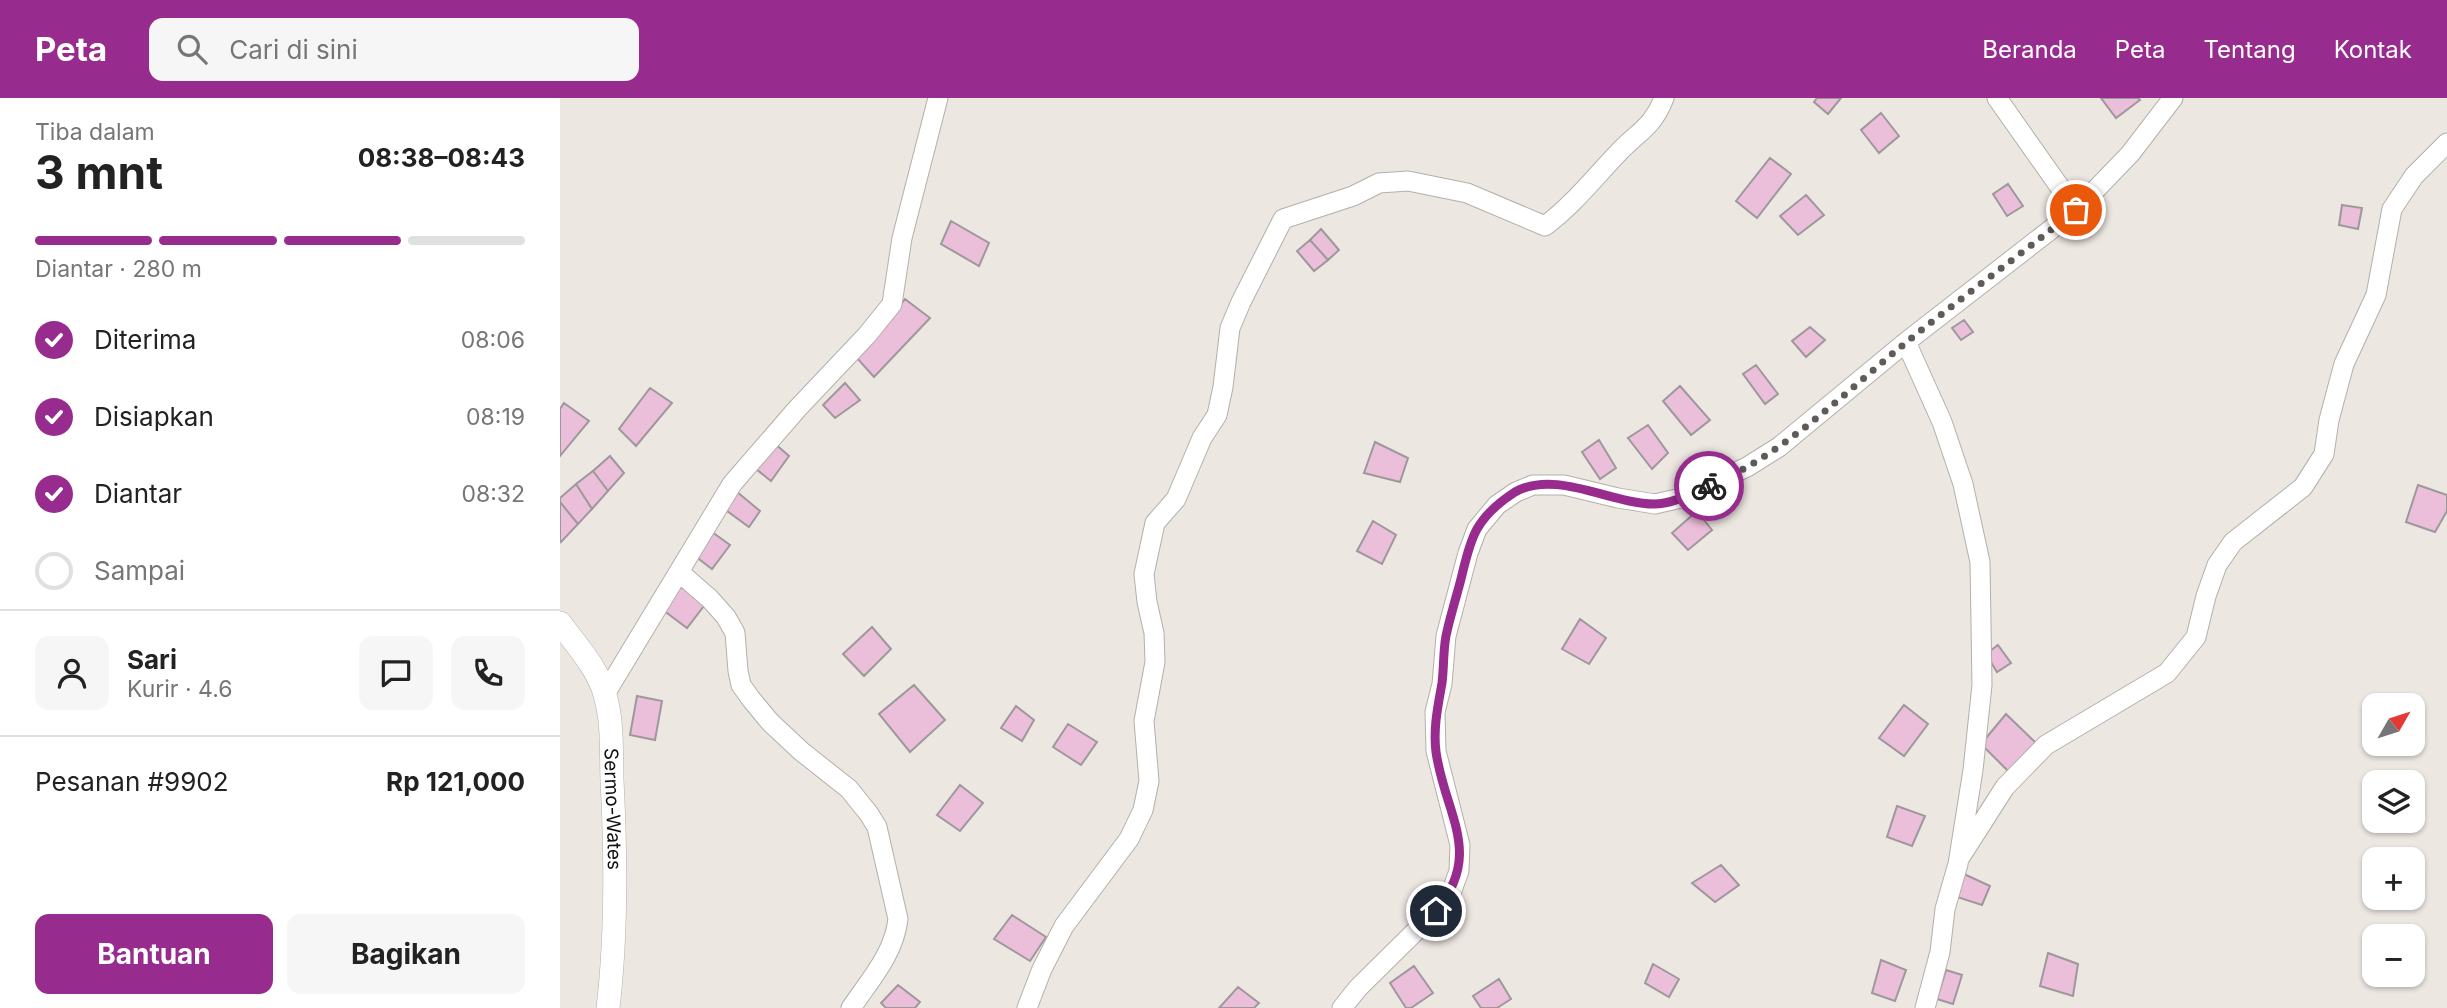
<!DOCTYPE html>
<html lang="id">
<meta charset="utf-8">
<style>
:root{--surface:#fff;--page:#f6f6f6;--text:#222;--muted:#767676;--line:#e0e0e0;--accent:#972c8e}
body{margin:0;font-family:Inter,sans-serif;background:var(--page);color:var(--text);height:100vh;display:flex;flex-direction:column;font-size:26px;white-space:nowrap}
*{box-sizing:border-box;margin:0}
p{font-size:23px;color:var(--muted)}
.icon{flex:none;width:38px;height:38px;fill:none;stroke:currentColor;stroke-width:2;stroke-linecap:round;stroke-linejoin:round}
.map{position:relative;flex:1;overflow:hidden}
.panel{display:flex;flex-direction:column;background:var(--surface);width:560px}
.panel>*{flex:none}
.needle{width:46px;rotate:51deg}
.tools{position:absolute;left:1802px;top:595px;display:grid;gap:14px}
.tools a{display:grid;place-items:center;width:63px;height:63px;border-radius:14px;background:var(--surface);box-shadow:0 2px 5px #0004;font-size:35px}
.pin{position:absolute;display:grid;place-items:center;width:60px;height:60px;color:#fff;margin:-30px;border:4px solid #fff;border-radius:50%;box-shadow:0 2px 7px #0007}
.courier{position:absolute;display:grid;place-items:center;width:70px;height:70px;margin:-35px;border:5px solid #972c8e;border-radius:50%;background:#fff;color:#222;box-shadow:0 2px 9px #0007}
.summary em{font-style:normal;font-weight:700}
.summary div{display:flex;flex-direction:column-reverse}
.summary{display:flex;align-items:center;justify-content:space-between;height:119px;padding:0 35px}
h1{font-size:46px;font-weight:700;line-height:52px}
.bar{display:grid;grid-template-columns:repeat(4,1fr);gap:10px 7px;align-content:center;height:84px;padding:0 35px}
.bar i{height:9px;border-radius:5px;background:var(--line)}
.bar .selected{background:var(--accent)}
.bar p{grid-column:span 4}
.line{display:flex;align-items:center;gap:18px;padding:0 35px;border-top:2px solid var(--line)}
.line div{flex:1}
.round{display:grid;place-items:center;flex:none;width:74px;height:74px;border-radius:14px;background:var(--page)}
ol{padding:0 35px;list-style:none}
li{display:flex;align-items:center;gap:21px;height:77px}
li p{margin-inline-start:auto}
li .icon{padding:7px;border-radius:50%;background:var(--accent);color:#fff;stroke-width:4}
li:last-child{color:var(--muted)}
li i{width:38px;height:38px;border:4px solid var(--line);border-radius:50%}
.primary-button{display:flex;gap:14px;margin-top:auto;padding:14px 35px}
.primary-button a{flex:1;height:80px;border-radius:14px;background:var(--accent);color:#fff;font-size:28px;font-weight:700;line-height:80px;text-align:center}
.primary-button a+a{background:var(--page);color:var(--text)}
header{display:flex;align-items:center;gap:42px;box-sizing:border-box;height:98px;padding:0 35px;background:var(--accent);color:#fff}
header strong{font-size:33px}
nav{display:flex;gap:38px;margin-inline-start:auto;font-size:24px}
.search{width:490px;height:63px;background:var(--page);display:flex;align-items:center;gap:18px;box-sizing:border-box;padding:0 24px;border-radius:14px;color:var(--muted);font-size:26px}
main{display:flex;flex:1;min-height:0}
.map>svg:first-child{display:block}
.building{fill:#ebbed9;stroke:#9e989c;stroke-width:2}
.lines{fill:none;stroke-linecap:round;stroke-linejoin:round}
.minor-casing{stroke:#b4afaa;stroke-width:21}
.major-casing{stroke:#b4afaa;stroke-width:24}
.minor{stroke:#fff;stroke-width:19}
.major{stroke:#fff;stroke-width:23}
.done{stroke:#5e5b58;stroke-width:7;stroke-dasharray:0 12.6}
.route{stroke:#972c8e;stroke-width:9}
.labels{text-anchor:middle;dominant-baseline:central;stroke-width:5;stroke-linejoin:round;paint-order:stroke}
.street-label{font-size:19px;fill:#110f0e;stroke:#faf5ef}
</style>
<header>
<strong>Peta</strong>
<div class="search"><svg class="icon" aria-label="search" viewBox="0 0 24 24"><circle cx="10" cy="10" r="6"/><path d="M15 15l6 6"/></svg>Cari di sini</div>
<nav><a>Beranda</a><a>Peta</a><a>Tentang</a><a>Kontak</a></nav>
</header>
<main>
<section class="panel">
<div class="summary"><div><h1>3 mnt</h1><p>Tiba dalam</p></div><em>08:38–08:43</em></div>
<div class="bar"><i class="selected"></i><i class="selected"></i><i class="selected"></i><i></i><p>Diantar · 280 m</p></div>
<ol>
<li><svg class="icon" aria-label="check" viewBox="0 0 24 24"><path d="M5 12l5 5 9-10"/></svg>Diterima<p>08:06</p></li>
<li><svg class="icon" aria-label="check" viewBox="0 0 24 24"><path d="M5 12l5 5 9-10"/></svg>Disiapkan<p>08:19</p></li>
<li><svg class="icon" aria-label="check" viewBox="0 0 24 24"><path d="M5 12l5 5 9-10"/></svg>Diantar<p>08:32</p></li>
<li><i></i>Sampai</li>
</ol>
<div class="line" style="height:126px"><a class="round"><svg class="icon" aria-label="person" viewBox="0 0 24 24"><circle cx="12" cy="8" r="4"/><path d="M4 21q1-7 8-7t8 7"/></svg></a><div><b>Sari</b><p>Kurir · 4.6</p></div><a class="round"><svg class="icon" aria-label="chat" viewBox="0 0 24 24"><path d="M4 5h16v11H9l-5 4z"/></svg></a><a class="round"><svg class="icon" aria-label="phone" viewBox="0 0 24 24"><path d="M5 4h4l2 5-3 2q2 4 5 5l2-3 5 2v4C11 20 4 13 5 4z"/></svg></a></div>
<div class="line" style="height:91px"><div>Pesanan #9902</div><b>Rp 121,000</b></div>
<div class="primary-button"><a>Bantuan</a><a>Bagikan</a></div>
</section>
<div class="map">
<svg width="1887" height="910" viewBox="0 0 1887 910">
<rect width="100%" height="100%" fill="#ede7e2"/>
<path class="building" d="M 1257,0 L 1281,0 L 1268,16 L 1254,4 Z
M 1541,0 L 1578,0 L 1580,2 L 1556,20 Z
M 1321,15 L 1339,38 L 1319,55 L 1301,32 Z
M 1210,60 L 1231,76 L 1197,120 L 1176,103 Z
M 1448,86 L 1463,108 L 1447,118 L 1433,96 Z
M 1246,97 L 1264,117 L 1238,137 L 1220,118 Z
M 1782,107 L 1802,110 L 1798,131 L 1779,127 Z
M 391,123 L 429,145 L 419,168 L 381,146 Z
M 761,131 L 779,152 L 768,162 L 750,142 Z
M 750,142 L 768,162 L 754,173 L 737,153 Z
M 345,201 L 370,220 L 314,279 L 296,259 Z
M 1404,222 L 1413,234 L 1401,242 L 1392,230 Z
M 1250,229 L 1265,242 L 1246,259 L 1232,243 Z
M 1196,267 L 1218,296 L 1205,306 L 1183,276 Z
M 285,285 L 300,302 L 275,320 L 263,307 Z
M 1120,288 L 1150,322 L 1131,337 L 1103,303 Z
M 90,290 L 112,305 L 76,348 L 59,331 Z
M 4,305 L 29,323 L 0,358 L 0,311 Z
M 1088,327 L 1108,355 L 1092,371 L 1068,340 Z
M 1039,342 L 1056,370 L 1040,381 L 1022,354 Z
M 213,344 L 229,358 L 211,383 L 196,371 Z
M 815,344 L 848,360 L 840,384 L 804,375 Z
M 50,358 L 64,375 L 48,393 L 33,373 Z
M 33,373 L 48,393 L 32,411 L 16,386 Z
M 16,386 L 32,411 L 18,426 L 0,404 L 0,400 Z
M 1858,387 L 1887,397 L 1887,413 L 1875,434 L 1846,424 Z
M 176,393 L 200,413 L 189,429 L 163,410 Z
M 0,404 L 18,426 L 1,444 L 0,442 Z
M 1137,413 L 1152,432 L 1128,452 L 1112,435 Z
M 813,423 L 836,437 L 822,466 L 797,453 Z
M 152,434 L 170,447 L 152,471 L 135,458 Z
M 122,484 L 147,504 L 127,530 L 103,512 Z
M 1020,521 L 1046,540 L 1029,566 L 1002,551 Z
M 312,529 L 331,551 L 304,578 L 283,556 Z
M 1438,547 L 1451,565 L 1437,574 L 1426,556 Z
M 354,587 L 385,622 L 350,654 L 319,616 Z
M 77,598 L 102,603 L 95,642 L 70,637 Z
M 1344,607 L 1368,626 L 1344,658 L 1319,640 Z
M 456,608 L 474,622 L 462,643 L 441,630 Z
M 1446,616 L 1477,646 L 1449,674 L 1421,646 Z
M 508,626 L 537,644 L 521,667 L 493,649 Z
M 400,687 L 423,705 L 400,733 L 377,717 Z
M 1337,708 L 1365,718 L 1352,748 L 1327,739 Z
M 1161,767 L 1179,787 L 1155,804 L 1132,785 Z
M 1404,776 L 1430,788 L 1422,807 L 1394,798 Z
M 452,817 L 486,839 L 470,863 L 434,841 Z
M 1488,855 L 1518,866 L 1513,898 L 1480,888 Z
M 1321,862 L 1346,872 L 1335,903 L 1312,895 Z
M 1093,866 L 1119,881 L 1109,899 L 1085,885 Z
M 854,868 L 873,895 L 851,910 L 846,910 L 830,885 Z
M 1386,872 L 1402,877 L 1393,906 L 1377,901 Z
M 939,881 L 951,901 L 937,910 L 921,910 L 913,898 Z
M 338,887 L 360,904 L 355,910 L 326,910 L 321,905 Z
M 678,889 L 699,905 L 694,910 L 659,910 Z"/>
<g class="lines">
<g class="minor-casing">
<path id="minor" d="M 1437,0 L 1516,112
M 1346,244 L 1382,324 L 1403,386 L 1420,464 L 1422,587 L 1413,672 L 1398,766 L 1385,811 L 1380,854 L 1365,910
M 119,474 L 150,501 L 166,519 L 175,535 L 178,573 L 181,587 L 191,601 L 210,624 L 241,653 L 289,691 L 309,716 L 317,729 L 338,821 C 334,856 310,882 291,910
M 45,596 L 172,386 L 237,311 L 307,237 L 332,206 L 342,140 L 378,0
M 1399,761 L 1445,689 L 1486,647 L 1607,575 L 1636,539 L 1646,498 L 1657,467 L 1673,444 L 1743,389 L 1764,356 L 1769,322 L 1784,266 L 1816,197 L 1832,111 L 1854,78 L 1887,45
M 467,910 L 482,871 L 504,828 L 569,741 L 583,712 L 589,683 L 584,623 L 595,564 L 594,535 L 587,504 L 584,476 L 595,425 L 616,401 L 642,340 L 657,317 L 663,289 L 670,230 L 681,204 L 723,121 L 793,98 L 819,85 L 848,83 L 907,95 L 985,128 C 1014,106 1034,80 1059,54 C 1078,34 1093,29 1104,0
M 782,910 L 798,890 L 876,813 L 891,795 L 899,773 L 900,747 L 876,653 L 875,614 L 882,586 L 886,538 L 908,455 L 917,431 L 937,407 L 956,394 L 973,387 L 1004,387 L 1058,400 L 1095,406 L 1121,400 L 1187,369 L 1219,349 L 1346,244 L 1516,112 L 1570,56 L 1613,0"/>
</g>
<g class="major-casing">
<g id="major">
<path id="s1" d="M 0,525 C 16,547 38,570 45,597 C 53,624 51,654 52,682 C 56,758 57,834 48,910"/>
</g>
</g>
<use href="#minor" class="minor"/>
<use href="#major" class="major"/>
</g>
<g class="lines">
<path class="done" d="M 1149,388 C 1223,357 1282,297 1343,247 C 1399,201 1459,158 1516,112"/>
<path class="route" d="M 876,813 C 924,755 885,717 876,654 C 873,630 878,608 882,585 C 884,570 883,554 886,538 C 889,523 894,507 898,492 C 904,472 907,449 917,431 C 925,417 941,403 955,394 C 996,371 1051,406 1094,406 C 1113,406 1132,395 1149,388"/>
</g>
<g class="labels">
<g class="street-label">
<text stroke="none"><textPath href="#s1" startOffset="200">Sermo-Wates</textPath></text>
</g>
</g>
</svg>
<div class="tools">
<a><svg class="needle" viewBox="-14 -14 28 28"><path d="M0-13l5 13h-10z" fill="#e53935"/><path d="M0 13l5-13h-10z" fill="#767676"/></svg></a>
<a><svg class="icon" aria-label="layers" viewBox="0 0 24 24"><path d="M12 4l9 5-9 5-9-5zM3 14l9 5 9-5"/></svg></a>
<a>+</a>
<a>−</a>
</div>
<div class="pin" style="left:1516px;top:112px;background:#ea580c"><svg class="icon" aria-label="bag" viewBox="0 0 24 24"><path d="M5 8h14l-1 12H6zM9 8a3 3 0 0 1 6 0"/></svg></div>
<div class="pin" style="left:876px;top:813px;background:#1f2937"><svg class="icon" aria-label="home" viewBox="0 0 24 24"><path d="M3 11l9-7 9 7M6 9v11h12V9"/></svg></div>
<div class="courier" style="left:1149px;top:388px"><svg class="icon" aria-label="bike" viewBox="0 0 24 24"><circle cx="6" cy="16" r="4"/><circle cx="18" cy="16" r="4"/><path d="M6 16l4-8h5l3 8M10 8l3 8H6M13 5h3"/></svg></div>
</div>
</main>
